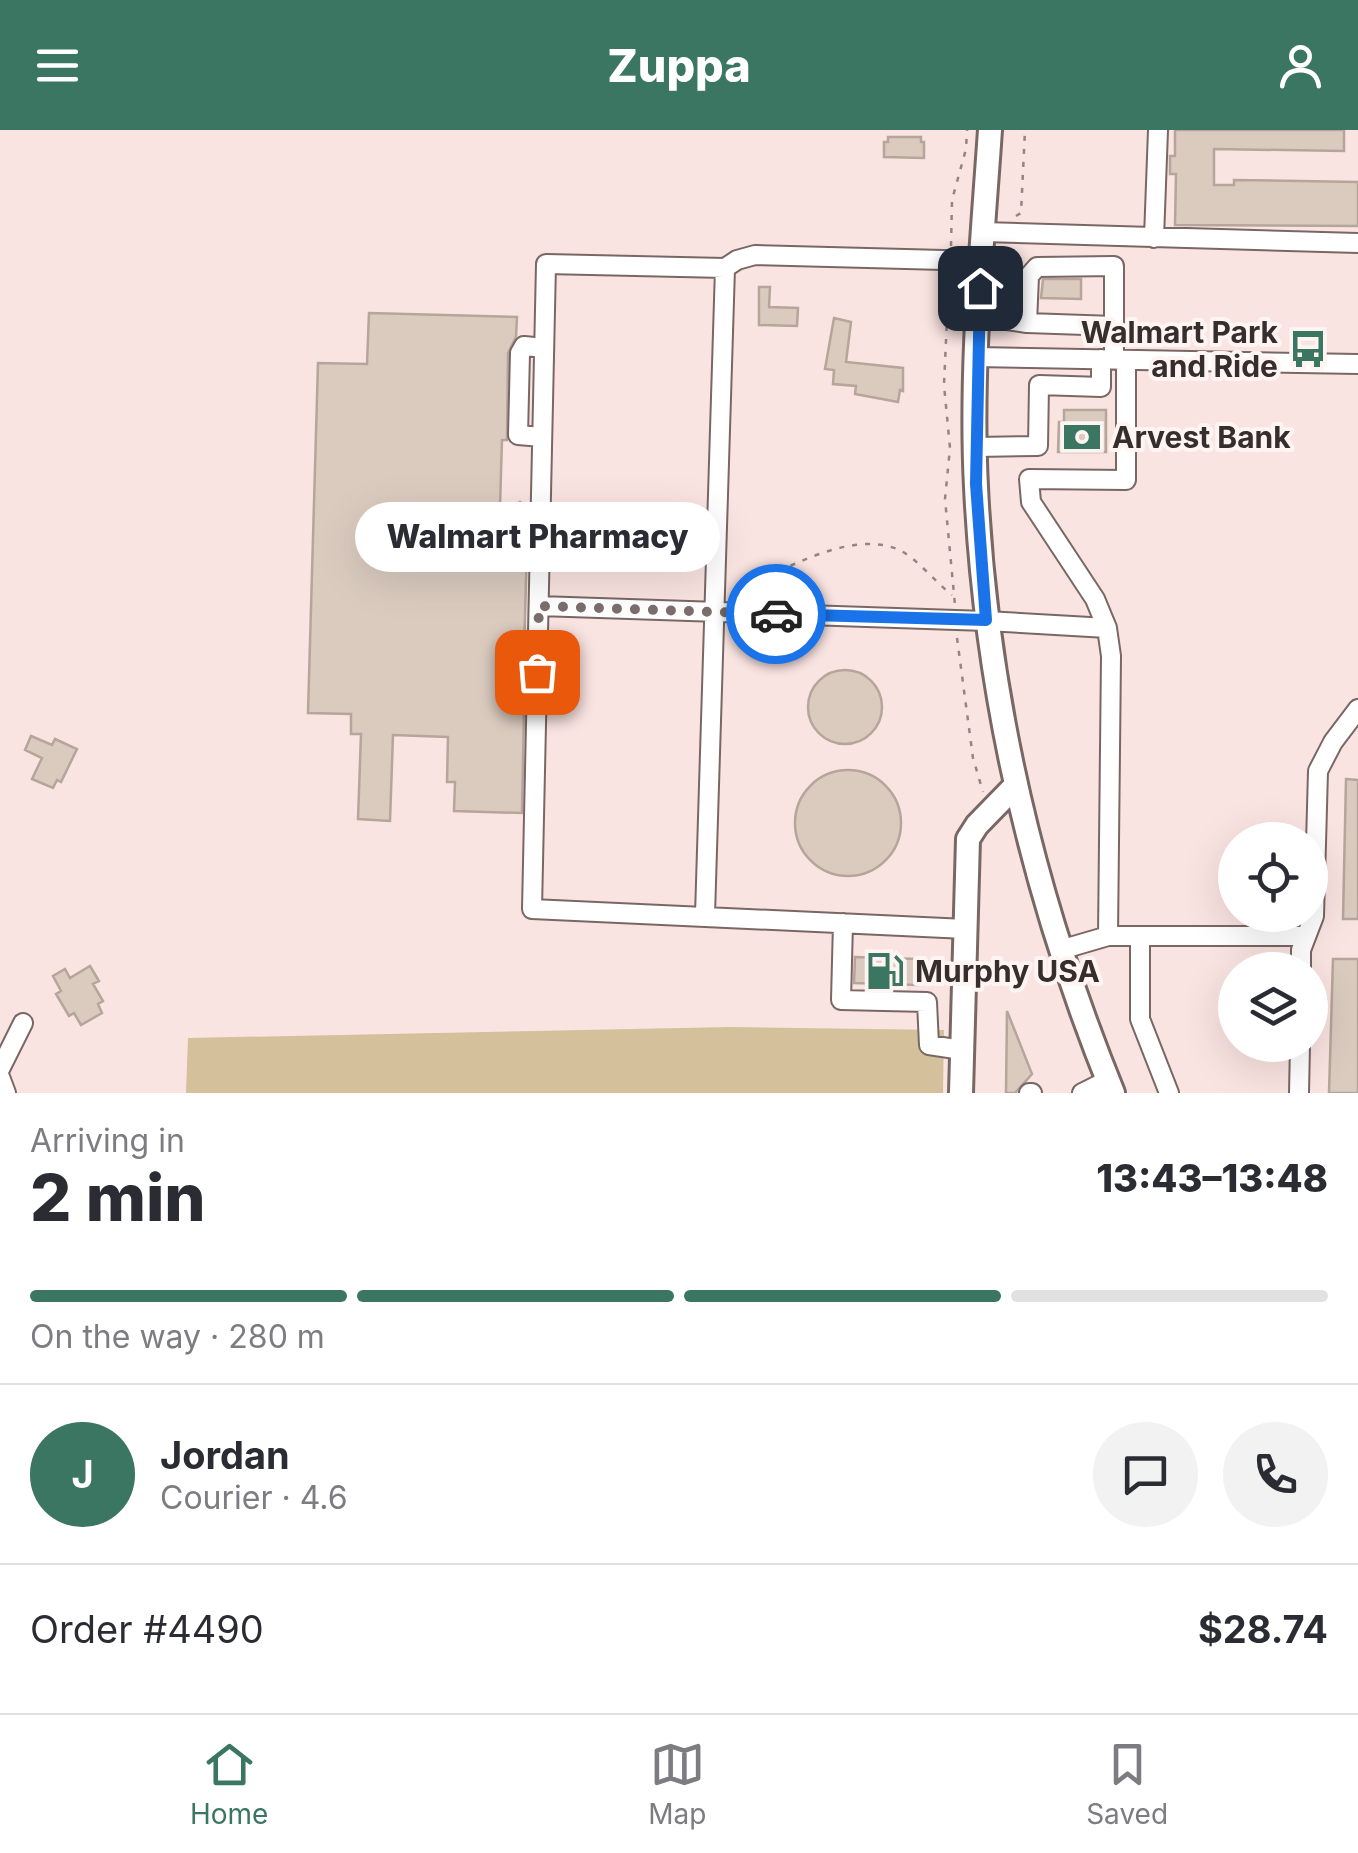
<!DOCTYPE html>
<meta charset="utf-8">
<style>
:root{--surface:#fff;--page:#f2f2f3;--text:#2b2b33;--muted:#7c7c81;--line:#e1e1e2;--accent:#3a7661}
body{margin:0;font-family:Inter,sans-serif;background:var(--page);color:var(--text);height:100vh;display:flex;flex-direction:column;font-size:38px;white-space:nowrap}
*{box-sizing:border-box;margin:0}
p{font-size:32px;color:var(--muted)}
.icon{flex:none;width:55px;height:55px;fill:none;stroke:currentColor;stroke-width:2;stroke-linecap:round;stroke-linejoin:round}
.map{position:relative;height:963px;overflow:hidden}
.details{display:flex;flex-direction:column;background:var(--surface);flex:1}
.details>*{flex:none}
.controls{position:absolute;left:1218px;top:692px;display:grid;gap:20px}
.controls a{display:grid;place-items:center;width:110px;height:110px;border-radius:50%;background:var(--surface);box-shadow:0 10px 40px #0002;font-size:50px}
.pin{position:absolute;display:grid;place-items:center;width:85px;height:85px;color:#fff;margin:-42px;border-radius:20px;box-shadow:0 5px 15px #0006}
.courier{position:absolute;display:grid;place-items:center;width:100px;height:100px;margin:-50px;border:8px solid #1a73e8;border-radius:50%;background:#fff;color:#222;box-shadow:0 2px 12px #0007}
.bubble{position:absolute;height:70px;border-radius:35px;background:var(--surface);box-shadow:0 10px 40px #0002;font-size:32px;font-weight:800;line-height:70px;text-align:center}
.summary em{font-style:normal;font-weight:800}
.summary div{display:flex;flex-direction:column-reverse}
.summary{display:flex;align-items:center;justify-content:space-between;height:170px;padding:0 30px}
h1{font-size:65px;font-weight:800;line-height:75px}
.bar{display:grid;grid-template-columns:repeat(4,1fr);gap:15px 10px;align-content:center;height:120px;padding:0 30px}
.bar i{height:12px;border-radius:8px;background:var(--line)}
.bar .on{background:var(--accent)}
.bar p{grid-column:span 4}
.line{display:flex;align-items:center;gap:25px;padding:0 30px;border-top:2px solid var(--line)}
.line div{flex:1}
.round{display:grid;place-items:center;flex:none;width:105px;height:105px;border-radius:52px;background:var(--page)}
header{display:flex;justify-content:space-between;align-items:center;height:130px;padding:0 30px;background:var(--accent);color:#fff;font-size:45px;font-weight:800}
.menu{display:flex;justify-content:space-around;align-items:center;height:140px;border-top:2px solid var(--line);background:var(--surface);font-size:28px;color:var(--muted)}
.menu a{display:grid;justify-items:center;gap:5px}
.menu .on{color:var(--accent)}
.map>svg:first-child{display:block}
.green{fill:#d4c09a}
.building{fill:#dbcbbf;stroke:#b5a59a;stroke-width:2.5}
.lines{fill:none;stroke-linecap:round;stroke-linejoin:round}
.minor-casing{stroke:#796764;stroke-width:22}
.major-casing{stroke:#796764;stroke-width:28}
.path{stroke:#948583;stroke-width:2.5;stroke-dasharray:5 8;stroke-linecap:butt}
.minor{stroke:#fff;stroke-width:18}
.major{stroke:#fff;stroke-width:22}
.done{stroke:#7b6e6c;stroke-width:10;stroke-dasharray:0 18}
.route{stroke:#1a73e8;stroke-width:12}
.labels{text-anchor:middle;dominant-baseline:central;stroke-width:8;stroke-linejoin:round;paint-order:stroke}
.poi-label{font-size:30px;font-weight:bold;fill:#362e2d;stroke:#fef5f3;text-anchor:start}
</style>
<header><svg class="icon" aria-label="menu" viewBox="0 0 24 24"><path d="M4 6h16M4 12h16M4 18h16"/></svg>Zuppa<svg class="icon" aria-label="person" viewBox="0 0 24 24"><circle cx="12" cy="8" r="4"/><path d="M4 21q1-7 8-7t8 7"/></svg></header>
<div class="map">
<svg width="1358" height="963" viewBox="0 0 1358 963">
<rect width="100%" height="100%" fill="#fae4e1"/>
<path class="green" d="M 731,897 L 944,900 L 943,963 L 186,963 L 188,908 Z"/>
<path class="building" d="M 1175,0 L 1344,0 L 1344,21 L 1214,19 L 1214,55 L 1234,55 L 1234,50 L 1358,52 L 1358,96 L 1175,95 L 1176,44 L 1170,44 L 1170,26 L 1175,26 Z
M 888,7 L 921,7 L 921,12 L 924,12 L 924,28 L 884,27 L 884,12 L 888,12 Z
M 1043,149 L 1081,149 L 1081,169 L 1041,168 Z
M 759,157 L 770,157 L 769,177 L 798,178 L 797,196 L 759,195 Z
M 369,183 L 517,187 L 516,207 L 508,223 L 507,310 L 502,310 L 500,376 L 515,377 L 520,372 L 528,378 L 524,523 L 517,531 L 511,525 L 496,525 L 496,556 L 507,556 L 507,579 L 524,579 L 522,683 L 454,681 L 455,652 L 447,652 L 448,607 L 393,605 L 390,691 L 358,689 L 361,604 L 351,604 L 351,584 L 308,583 L 318,233 L 367,234 Z
M 834,188 L 851,192 L 846,232 L 903,238 L 903,261 L 900,260 L 898,272 L 855,264 L 856,256 L 833,254 L 834,240 L 825,239 Z
M 1064,280 L 1106,280 L 1106,322 L 1058,322 L 1059,292 L 1064,292 Z
M808 577a37 37 0 1 1 74 0a37 37 0 1 1-74 0Z
M 31,606 L 52,615 L 55,609 L 77,619 L 61,652 L 57,650 L 53,658 L 32,649 L 42,628 L 25,620 Z
M795 693a53 53 0 1 1 106 0a53 53 0 1 1-106 0Z
M 1346,649 L 1358,650 L 1358,789 L 1343,789 Z
M 855,827 L 917,829 L 917,855 L 854,853 Z
M 1333,829 L 1358,829 L 1358,963 L 1329,963 Z
M 90,836 L 99,851 L 93,854 L 103,871 L 98,874 L 102,883 L 81,895 L 74,883 L 69,886 L 56,864 L 61,861 L 53,846 L 65,839 L 70,848 Z
M 1007,881 L 1032,944 L 1015,963 L 1006,963 Z"/>
<g class="lines">
<g class="minor-casing">
<path id="minor" d="M 983,102 L 1358,113
M 1154,108 L 1158,0
M 978,186 L 1027,193 L 1114,196
M 1027,193 L 1029,146 L 1037,137 L 1114,136 L 1114,229
M 976,227 L 1358,234
M 542,307 L 518,305 L 520,223 L 524,216 L 544,218
M 976,317 L 1038,316 L 1039,255 L 1101,257 L 1101,229
M 539,476 L 986,491 L 1107,498
M 705,785 L 725,138
M 843,793 L 841,870 L 927,872 L 929,915 L 962,920
M 966,799 L 532,779 L 546,134 L 725,138 L 737,130 L 755,125 L 982,131
M 1108,806 L 1111,526 L 1107,498 L 1095,469 L 1031,372 L 1029,349 L 1126,350 L 1126,230
M 1140,806 L 1140,889 L 1169,963
M 1060,820 L 1108,806 L 1306,806
M 1301,840 L 1301,820 L 1314,786 L 1318,641 L 1333,612 L 1358,579
M 0,939 L 23,893
M 0,947 L 6,963
M 1029,963 L 1032,963
M 1082,963 L 1108,950
M 1299,963 L 1300,915"/>
</g>
<g class="major-casing">
<path id="major" d="M 990,0 C 982,118 970,239 976,357 C 986,566 1034,769 1113,963
M 961,963 L 968,709 L 977,695 L 1015,656"/>
</g>
<path class="path" d="M 1016,86 L 1021,83 L 1025,0
M 951,116 L 952,70 L 966,19 L 967,0
M 949,144 L 944,255 L 950,318 L 945,369 L 955,475
M 732,464 C 776,444 848,399 897,419 C 915,426 936,453 952,465
M 957,508 L 973,628 L 983,662"/>
<use href="#minor" class="minor"/>
<use href="#major" class="major"/>
</g>
<g class="lines">
<path class="done" d="M 537,542 L 539,476 L 776,484"/>
<path class="route" d="M 776,484 L 986,490 L 976,354 L 980,158"/>
</g>
<defs>
<g id="bus-bare" transform="scale(3)"><path d="M-5-6H5V4H4V6H2V4H-2V6H-4V4H-5ZM-3.5-4V0h7V-4ZM-3.5 1.2v1.5H-2V1.2ZM2 1.2v1.5H3.5V1.2Z" fill="#3a7661" stroke="#fef5f3" stroke-width="2.5" paint-order="stroke"/></g>
<g id="bank-bare" transform="scale(3)"><path d="M-6-4H6V4H-6ZM0-2.3a2.3 2.3 0 1 0 0 4.6a2.3 2.3 0 1 0 0-4.6Z" fill="#3a7661" stroke="#fef5f3" stroke-width="2.5" paint-order="stroke"/></g>
<g id="fuel-bare" transform="scale(3)"><path d="M-5.5-6h7V0h2V4h1.3V-2.5L3-4.5l.8-.8L6-3V5H2.5V1h-1V6h-7ZM-4.2-4.7v3.2H.2V-4.7Z" fill="#3a7661" stroke="#fef5f3" stroke-width="2.5" paint-order="stroke"/></g>
</defs>
<g fill-rule="evenodd">
<use href="#bus-bare" x="1308" y="219"/>
<use href="#bank-bare" x="1082" y="307"/>
<use href="#fuel-bare" x="885" y="841"/>
</g>
<g class="labels">
<g class="poi-label">
<text x="1278" y="202" text-anchor="end">Walmart Park<tspan x="1278" dy="34">and Ride</tspan></text>
<text x="1112" y="307">Arvest Bank</text>
<text x="915" y="841">Murphy USA</text>
</g>
</g>
</svg>
<div class="controls">
<a><svg class="icon" aria-label="locate" viewBox="0 0 24 24"><circle cx="12" cy="12" r="6"/><path d="M12 2v4M12 18v4M2 12h4M18 12h4"/></svg></a>
<a><svg class="icon" aria-label="layers" viewBox="0 0 24 24"><path d="M12 4l9 5-9 5-9-5zM3 14l9 5 9-5"/></svg></a>
</div>
<div class="pin" style="left:537px;top:542px;background:#ea580c"><svg class="icon" aria-label="bag" viewBox="0 0 24 24"><path d="M5 8h14l-1 12H6zM9 8a3 3 0 0 1 6 0"/></svg></div>
<div class="pin" style="left:980px;top:158px;background:#1f2937"><svg class="icon" aria-label="home" viewBox="0 0 24 24"><path d="M3 11l9-7 9 7M6 9v11h12V9"/></svg></div>
<div class="courier" style="left:776px;top:484px"><svg class="icon" aria-label="car" viewBox="0 0 24 24"><path d="M5 17H2v-5l4-1 3-4h7l3 4 3 1v5h-3M9 17h6M6 11h13"/><circle cx="7" cy="17" r="2"/><circle cx="17" cy="17" r="2"/></svg></div>
<div class="bubble" style="left:355px;top:372px;width:365px">Walmart Pharmacy</div>
</div>
<section class="details">
<div class="summary"><div><h1>2 min</h1><p>Arriving in</p></div><em>13:43–13:48</em></div>
<div class="bar"><i class="on"></i><i class="on"></i><i class="on"></i><i></i><p>On the way · 280 m</p></div>
<div class="line" style="height:180px"><b class="round" style="background:var(--accent);color:#fff">J</b><div><b>Jordan</b><p>Courier · 4.6</p></div><a class="round"><svg class="icon" aria-label="chat" viewBox="0 0 24 24"><path d="M4 5h16v11H9l-5 4z"/></svg></a><a class="round"><svg class="icon" aria-label="phone" viewBox="0 0 24 24"><path d="M5 4h4l2 5-3 2q2 4 5 5l2-3 5 2v4C11 20 4 13 5 4z"/></svg></a></div>
<div class="line" style="height:130px"><div>Order #4490</div><b>$28.74</b></div>
</section>
<nav class="menu">
<a class="on"><svg class="icon" aria-label="home" viewBox="0 0 24 24"><path d="M3 11l9-7 9 7M6 9v11h12V9"/></svg>Home</a>
<a><svg class="icon" aria-label="map" viewBox="0 0 24 24"><path d="M3 6l6-2 6 2 6-2v14l-6 2-6-2-6 2zM9 4v14M15 6v14"/></svg>Map</a>
<a><svg class="icon" aria-label="saved" viewBox="0 0 24 24"><path d="M7 4h10v16l-5-4-5 4z"/></svg>Saved</a>
</nav>
